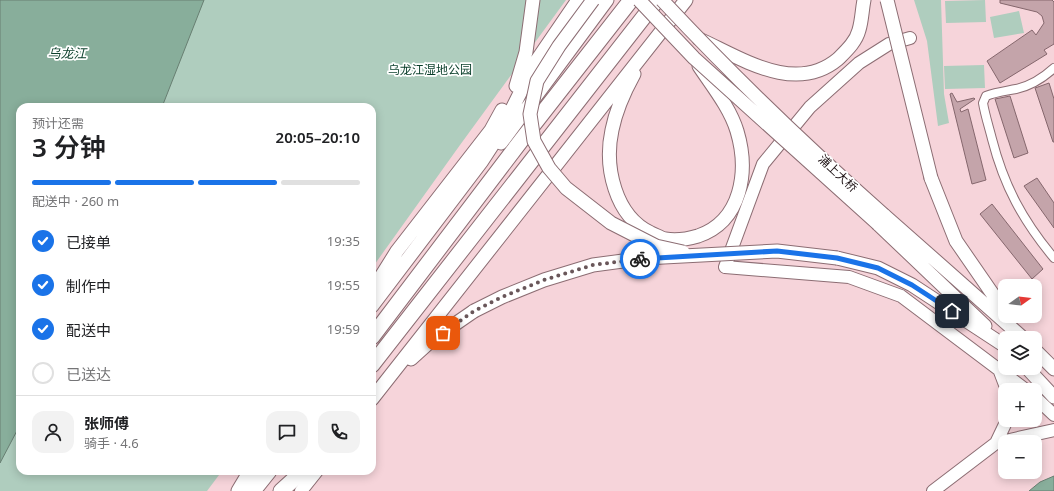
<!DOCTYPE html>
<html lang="zh">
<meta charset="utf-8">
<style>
:root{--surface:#fff;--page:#f2f2f2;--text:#202124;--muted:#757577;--line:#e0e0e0;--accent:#1a73e8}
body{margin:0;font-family:"Noto Sans","Noto Sans SC",sans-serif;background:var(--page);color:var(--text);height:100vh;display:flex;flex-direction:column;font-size:15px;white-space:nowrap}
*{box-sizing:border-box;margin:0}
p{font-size:13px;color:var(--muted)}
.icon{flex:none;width:22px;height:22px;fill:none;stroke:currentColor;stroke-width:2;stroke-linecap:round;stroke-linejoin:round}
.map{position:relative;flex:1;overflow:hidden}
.drawer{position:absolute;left:16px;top:103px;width:360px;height:372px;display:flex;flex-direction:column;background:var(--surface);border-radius:12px;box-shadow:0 2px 10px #0003}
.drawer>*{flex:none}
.needle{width:26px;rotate:75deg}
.tools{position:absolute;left:998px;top:279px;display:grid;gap:8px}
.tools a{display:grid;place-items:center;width:44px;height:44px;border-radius:8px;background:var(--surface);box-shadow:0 2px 10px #0003;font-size:20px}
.pin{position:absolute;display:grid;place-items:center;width:34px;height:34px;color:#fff;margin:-17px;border-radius:8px;box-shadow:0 2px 6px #0006}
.courier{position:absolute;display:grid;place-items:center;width:40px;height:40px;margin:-20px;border:3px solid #1a73e8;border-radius:50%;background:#fff;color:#222;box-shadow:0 1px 5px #0007}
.summary em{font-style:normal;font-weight:600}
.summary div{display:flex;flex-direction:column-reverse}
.summary{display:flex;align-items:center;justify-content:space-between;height:68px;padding:0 16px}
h1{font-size:26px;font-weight:600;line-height:30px}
.bar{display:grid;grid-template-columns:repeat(4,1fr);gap:6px 4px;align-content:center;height:48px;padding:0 16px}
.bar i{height:5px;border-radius:3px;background:var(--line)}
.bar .on{background:var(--accent)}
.bar p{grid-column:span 4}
.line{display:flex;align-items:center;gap:10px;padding:0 16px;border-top:1px solid var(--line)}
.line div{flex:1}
.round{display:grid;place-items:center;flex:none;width:42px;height:42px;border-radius:12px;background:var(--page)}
ol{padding:0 16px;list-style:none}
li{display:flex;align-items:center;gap:12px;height:44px}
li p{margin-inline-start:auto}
li .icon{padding:4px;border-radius:50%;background:var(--accent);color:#fff;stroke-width:4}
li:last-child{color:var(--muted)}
li i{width:22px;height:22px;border:2px solid var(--line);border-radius:50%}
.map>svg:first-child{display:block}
.green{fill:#afcdbe}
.water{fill:#88ae9b;stroke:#687f72}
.building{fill:#c4a4aa;stroke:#85676d}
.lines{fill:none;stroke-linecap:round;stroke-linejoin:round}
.street-casing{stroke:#8c6d73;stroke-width:10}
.secondary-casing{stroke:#8c6d73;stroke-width:14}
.primary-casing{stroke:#8c6d73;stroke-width:15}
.highway-casing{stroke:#8c6d73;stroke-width:17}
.street{stroke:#fff;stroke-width:8}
.secondary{stroke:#fff;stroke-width:12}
.primary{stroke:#fff;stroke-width:13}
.highway{stroke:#fff;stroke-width:15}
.primary-bridge-casing{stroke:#8c6d73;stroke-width:15;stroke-linecap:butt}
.primary-bridge{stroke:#fff;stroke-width:13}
.done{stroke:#695659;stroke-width:4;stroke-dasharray:0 7.2}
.route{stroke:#1a73e8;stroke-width:5}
.labels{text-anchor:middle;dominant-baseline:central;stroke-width:3.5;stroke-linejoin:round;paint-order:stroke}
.park-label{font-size:12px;fill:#093e2a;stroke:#fff}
.street-label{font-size:12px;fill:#1d1214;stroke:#fff}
.water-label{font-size:13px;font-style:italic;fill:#0d412d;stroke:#fff}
</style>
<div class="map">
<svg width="1054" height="491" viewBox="0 0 1054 491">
<rect width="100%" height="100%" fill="#f6d4da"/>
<path class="green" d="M 187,0 L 566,0 L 460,145 L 372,268 L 372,107 L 144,107 Z
M 914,0 L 941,0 L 944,94 L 949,123 L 938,126 L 927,41 Z
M 985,0 L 986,22 L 946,23 L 945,1 Z
M 1019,11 L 1024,33 L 994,38 L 990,17 Z
M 984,65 L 985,88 L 945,89 L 944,66 Z
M 20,382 L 20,471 L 222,471 L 207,491 L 0,491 L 0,420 Z"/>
<path class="water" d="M 0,0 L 204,0 L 162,107 L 20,107 L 20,425 L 0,463 Z
M 1054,476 L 1054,491 L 1029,491 L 1040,482 Z"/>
<path class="building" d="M 1000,0 L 1052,0 L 1054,2 L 1054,44 L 1044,50 L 1047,54 L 1000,83 L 987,61 L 1032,30 L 1036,35 L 1044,23 L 1042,16 L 1037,12 L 1000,3 Z
M 1049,83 L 1054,99 L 1054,142 L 1053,142 L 1035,88 Z
M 952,93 L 957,102 L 974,98 L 975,99 L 960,109 L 961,112 L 968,109 L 986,180 L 972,184 L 950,94 Z
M 1010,96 L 1028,153 L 1014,158 L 995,99 Z
M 1037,178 L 1054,203 L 1054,228 L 1024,186 Z
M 992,204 L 1043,269 L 1032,279 L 980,214 Z"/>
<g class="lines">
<g class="street-casing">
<path id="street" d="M 1054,68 C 1043,78 1031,86 1016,89 C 1006,91 996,92 986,96 L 983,103 C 985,115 989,127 992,139 C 1004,186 1023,221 1054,258"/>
</g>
<g class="secondary-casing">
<path id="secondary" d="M 910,38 L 889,44 L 859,63 L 810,107 L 763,164 L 725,267 L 849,277 L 901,296 L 1026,390
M 999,369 L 1007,390
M 1035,397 L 1054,415
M 996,443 L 1007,420
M 301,491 L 317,471
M 933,491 L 996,443 L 1054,430"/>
</g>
<g class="primary-casing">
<path id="primary" d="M 699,39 C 741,58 795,95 838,59 C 846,51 856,42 859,30 C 862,20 862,10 864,0
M 634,74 C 624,92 616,110 612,130 C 604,167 615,216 651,233 C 656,235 661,238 665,239 C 676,241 688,239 698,236 C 742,221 749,171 737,131 C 730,108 713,87 699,66
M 516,86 L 526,52 L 533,0
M 501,143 L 607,0
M 931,178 L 956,241 L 1005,312
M 884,215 L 1023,338
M 878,224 L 985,326
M 837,258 L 878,268 L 912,285 L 1005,346
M 372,291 L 397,251 L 491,130 L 502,110
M 372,306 L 482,161 L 499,135 L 535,63 L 578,0
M 1035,350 L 1054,369
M 411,359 L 432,340 L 474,311
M 1027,368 L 1054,397
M 372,399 L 686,0"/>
</g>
<g class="highway-casing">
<path id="highway" d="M 372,337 L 523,138 L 631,0
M 372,365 L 657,0
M 239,491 L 251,471
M 253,491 L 269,471
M 281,491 L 303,471"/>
</g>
<use href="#street" class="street"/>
<use href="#secondary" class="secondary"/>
<use href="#primary" class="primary"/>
<use href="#highway" class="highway"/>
<g class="primary-bridge-casing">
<path id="primary-bridge" d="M 593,0 L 559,46 L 537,81 L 530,114 L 534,141 L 549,168 L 566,188 L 611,223 L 656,246 L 683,252
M 639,0 L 694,58 L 878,224
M 662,0 C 732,75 807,147 884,215
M 887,0 L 931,178
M 474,311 L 502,297 L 544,280 L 593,265 L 645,258 L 777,251 L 837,258"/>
</g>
<use href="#primary-bridge" class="primary-bridge"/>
</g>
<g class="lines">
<path class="done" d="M 443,333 L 474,311 L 502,297 L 544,280 L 593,265 L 640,259"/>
<path class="route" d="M 640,259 L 777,251 L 837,258 L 878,268 L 912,285 L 952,311"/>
</g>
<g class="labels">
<g class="park-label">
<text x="430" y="69">乌龙江湿地公园</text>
</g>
<g class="street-label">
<text transform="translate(838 173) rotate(43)">浦上大桥</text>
</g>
<g class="water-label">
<text x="67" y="53">乌龙江</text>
</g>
</g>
</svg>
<div class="tools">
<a><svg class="needle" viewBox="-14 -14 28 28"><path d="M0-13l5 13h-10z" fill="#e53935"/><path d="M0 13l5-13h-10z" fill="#757577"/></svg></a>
<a><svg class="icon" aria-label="layers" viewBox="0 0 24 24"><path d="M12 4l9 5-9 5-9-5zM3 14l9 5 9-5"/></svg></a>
<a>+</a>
<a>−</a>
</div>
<div class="pin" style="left:443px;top:333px;background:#ea580c"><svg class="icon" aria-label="bag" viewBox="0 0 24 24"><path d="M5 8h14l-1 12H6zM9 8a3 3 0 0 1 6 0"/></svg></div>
<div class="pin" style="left:952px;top:311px;background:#1f2937"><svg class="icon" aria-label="home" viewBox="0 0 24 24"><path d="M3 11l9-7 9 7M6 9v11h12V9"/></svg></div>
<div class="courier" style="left:640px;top:259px"><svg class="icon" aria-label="bike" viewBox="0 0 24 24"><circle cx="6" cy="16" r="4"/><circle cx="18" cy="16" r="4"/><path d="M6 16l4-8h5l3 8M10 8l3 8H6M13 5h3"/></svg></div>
<section class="drawer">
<div class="summary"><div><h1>3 分钟</h1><p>预计还需</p></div><em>20:05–20:10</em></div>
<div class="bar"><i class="on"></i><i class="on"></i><i class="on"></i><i></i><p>配送中 · 260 m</p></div>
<ol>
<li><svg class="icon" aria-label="check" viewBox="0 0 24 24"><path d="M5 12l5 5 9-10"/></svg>已接单<p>19:35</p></li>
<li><svg class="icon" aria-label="check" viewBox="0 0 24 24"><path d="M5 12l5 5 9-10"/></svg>制作中<p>19:55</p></li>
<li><svg class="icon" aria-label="check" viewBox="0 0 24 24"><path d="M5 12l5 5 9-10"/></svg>配送中<p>19:59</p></li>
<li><i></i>已送达</li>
</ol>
<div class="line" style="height:72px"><a class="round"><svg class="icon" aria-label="person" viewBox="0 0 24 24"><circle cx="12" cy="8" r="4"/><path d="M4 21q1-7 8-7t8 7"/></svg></a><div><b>张师傅</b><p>骑手 · 4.6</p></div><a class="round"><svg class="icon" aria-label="chat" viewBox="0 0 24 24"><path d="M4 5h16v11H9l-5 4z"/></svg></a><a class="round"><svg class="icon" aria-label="phone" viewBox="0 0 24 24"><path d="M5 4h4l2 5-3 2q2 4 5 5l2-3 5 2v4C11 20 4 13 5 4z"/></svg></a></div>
</section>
</div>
